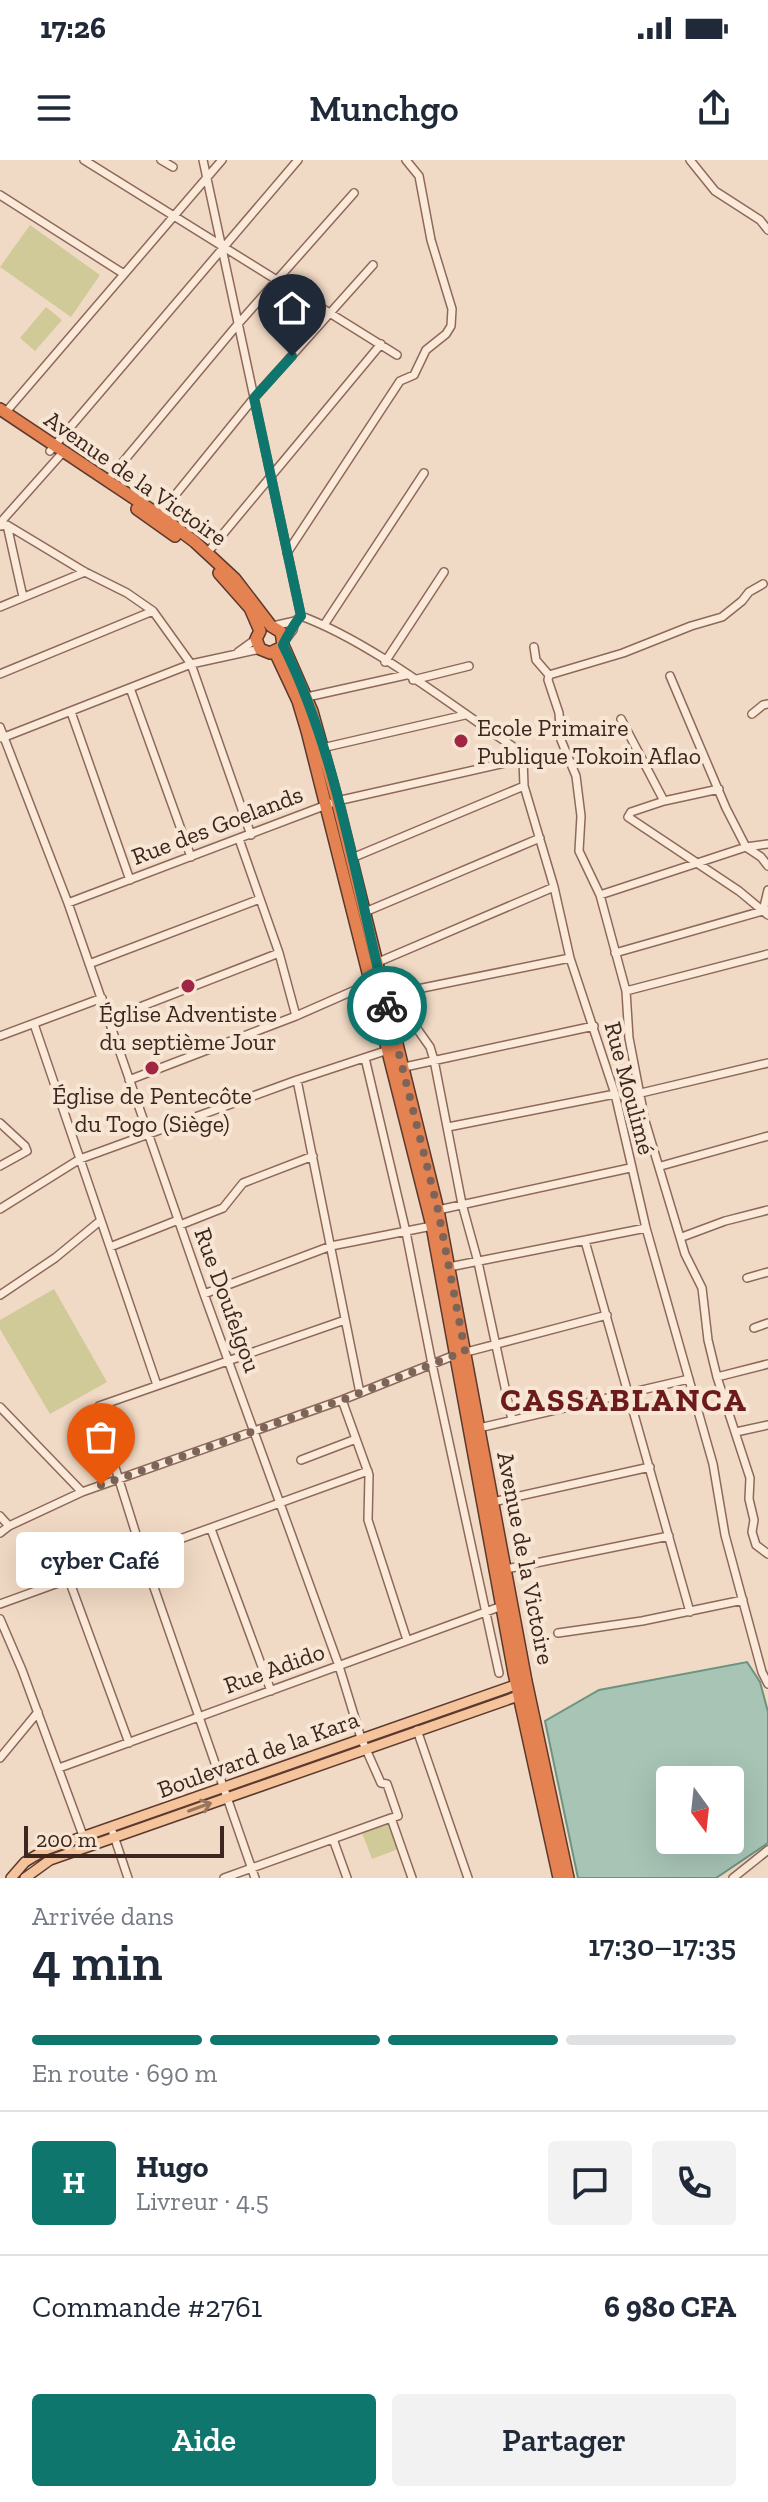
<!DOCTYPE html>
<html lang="fr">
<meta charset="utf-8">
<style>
:root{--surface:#fff;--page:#f2f2f3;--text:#1f2937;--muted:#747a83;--line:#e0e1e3;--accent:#0f766e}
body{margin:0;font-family:"Zilla Slab",serif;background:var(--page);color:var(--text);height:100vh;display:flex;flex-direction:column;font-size:30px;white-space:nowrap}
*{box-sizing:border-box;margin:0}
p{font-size:26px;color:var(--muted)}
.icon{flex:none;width:44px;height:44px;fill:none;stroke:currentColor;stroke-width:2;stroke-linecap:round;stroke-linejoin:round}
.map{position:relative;height:1718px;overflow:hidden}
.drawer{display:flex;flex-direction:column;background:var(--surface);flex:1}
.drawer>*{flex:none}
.needle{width:52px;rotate:165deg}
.controls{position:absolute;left:656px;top:1606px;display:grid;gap:16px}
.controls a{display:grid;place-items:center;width:88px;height:88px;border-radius:8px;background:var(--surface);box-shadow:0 8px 32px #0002;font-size:40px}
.scale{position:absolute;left:24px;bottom:20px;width:200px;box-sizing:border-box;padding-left:8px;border:4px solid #3d261e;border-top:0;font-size:22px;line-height:28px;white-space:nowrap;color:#3d261e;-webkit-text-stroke:6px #f8e6d5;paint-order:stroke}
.pin{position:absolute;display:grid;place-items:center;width:68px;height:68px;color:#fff;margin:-82px -34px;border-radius:50% 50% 50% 0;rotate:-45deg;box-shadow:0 0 8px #0007}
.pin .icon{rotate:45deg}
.courier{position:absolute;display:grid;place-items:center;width:80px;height:80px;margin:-40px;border:6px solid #0f766e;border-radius:50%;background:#fff;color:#222;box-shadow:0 2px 10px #0007}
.bubble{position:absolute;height:56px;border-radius:8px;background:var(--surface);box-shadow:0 8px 32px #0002;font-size:26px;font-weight:600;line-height:56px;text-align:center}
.head em{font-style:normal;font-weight:600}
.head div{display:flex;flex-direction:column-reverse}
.head{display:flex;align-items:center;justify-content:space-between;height:136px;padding:0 32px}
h1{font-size:52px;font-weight:600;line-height:60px}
.bar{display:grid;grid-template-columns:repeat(4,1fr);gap:12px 8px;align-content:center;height:96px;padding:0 32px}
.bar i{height:10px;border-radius:6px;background:var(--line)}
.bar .active{background:var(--accent)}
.bar p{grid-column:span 4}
.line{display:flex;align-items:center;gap:20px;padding:0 32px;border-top:2px solid var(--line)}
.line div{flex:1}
.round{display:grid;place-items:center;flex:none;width:84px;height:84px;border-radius:8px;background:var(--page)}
.action{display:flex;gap:16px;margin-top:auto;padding:16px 32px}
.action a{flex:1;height:92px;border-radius:8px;background:var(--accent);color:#fff;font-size:32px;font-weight:600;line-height:92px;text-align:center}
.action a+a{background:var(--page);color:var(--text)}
.status{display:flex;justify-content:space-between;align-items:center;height:56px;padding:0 40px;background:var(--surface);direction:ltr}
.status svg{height:22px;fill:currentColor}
header{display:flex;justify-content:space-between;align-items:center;height:104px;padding:0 32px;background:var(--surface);font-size:36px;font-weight:600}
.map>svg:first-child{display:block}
.green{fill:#d0c998}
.water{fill:#a7c4b5;stroke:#6d9381;stroke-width:2;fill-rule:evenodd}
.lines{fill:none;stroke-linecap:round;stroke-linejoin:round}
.minor-casing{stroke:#8d695a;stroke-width:10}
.major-casing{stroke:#5b392e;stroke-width:12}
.highway-casing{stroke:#5b392e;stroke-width:14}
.minor{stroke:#fbe9d9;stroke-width:7}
.major{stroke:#f5c49c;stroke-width:9}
.highway{stroke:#e48252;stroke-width:11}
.oneway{stroke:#99755d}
.done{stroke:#7c6558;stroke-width:8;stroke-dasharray:0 14.4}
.route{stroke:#0f766e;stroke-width:10}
.poi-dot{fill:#a02643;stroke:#f8e6d5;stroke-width:3}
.labels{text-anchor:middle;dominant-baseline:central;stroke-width:8;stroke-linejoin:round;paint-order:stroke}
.street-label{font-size:24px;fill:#3d261e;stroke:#f8e6d5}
.poi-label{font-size:24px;fill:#3d261e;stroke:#f8e6d5}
.district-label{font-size:32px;font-weight:bold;letter-spacing:2px;fill:#6c1b1d;stroke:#f8e6d5}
</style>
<div class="status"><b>17:26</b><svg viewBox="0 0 49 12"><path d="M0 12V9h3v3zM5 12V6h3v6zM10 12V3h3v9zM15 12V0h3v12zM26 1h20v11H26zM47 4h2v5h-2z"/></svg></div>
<header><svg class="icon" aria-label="menu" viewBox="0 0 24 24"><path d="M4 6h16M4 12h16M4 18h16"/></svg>Munchgo<svg class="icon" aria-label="share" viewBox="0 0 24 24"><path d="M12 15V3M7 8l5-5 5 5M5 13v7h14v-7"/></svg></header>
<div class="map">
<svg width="768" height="1718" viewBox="0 0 768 1718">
<rect width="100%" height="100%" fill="#f1dac5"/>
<path class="green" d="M 30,65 L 100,115 L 71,157 L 0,107 Z
M 46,147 L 62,160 L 35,191 L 20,178 Z
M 54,1129 L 107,1222 L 50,1254 L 0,1169 L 0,1160 Z
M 388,1663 L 398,1689 L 372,1699 L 362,1673 Z"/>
<path class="water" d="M 747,1502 L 760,1522 L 768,1552 L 768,1683 L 716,1718 L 578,1718 L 545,1561 L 599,1530 ZM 670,1620 L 730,1620 L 730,1680 L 670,1680 Z"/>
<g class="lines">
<g class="minor-casing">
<path id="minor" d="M 84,0 L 397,195
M 161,0 L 173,7
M 203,0 L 301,456
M 690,0 L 715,31 L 760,60 L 768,70
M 0,35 L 124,114
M 5,253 L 222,0
M 50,291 L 298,0
M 107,321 L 238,164 L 354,33
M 159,355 L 254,238 L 373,105
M 0,363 L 64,291
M 7,365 L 23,437
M 0,366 L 7,365 L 85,412 L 127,433 L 153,451 L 191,504 L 251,675
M 208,392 L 381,184
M 287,393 L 400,221 L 414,215 L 426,190 L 446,174 L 451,166 L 452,149 L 431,80 L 419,16 L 406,0
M 763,424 L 749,432 L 742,441 L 722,457 L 691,466 L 623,493 L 549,515 L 548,520 L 559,553 L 561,580 L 576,616 L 581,656 L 579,691 L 600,735 L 626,831 L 629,878 L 645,961 L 685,1094 L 702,1128 L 708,1180 L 717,1217 L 750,1318 L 749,1339 L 754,1360 L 752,1372 L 756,1385 L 768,1394
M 0,447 L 85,412
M 301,456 C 371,482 449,544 512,586 L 523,599 L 524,626 L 554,727 L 570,798 L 615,934 L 646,1068 L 713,1304 L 725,1375 L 762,1512 L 768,1524
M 324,465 L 424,313
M 273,466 L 295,461 L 301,456
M 283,483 L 293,470 L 295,461
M 534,487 L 536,500 L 549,515
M 238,492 L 256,479
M 385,502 L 444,412
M 0,514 L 153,451
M 670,516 L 726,648 L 746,687 L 761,697 L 768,706
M 413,520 L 469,506
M 130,528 L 191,697
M 307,537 L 406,515
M 71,552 L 130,720
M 752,554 L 763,545 L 768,544
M 621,559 L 664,641
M 0,567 L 68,743 L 204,1134 L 339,1506 L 361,1578 L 381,1623 L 387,1624 L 398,1656 L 391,1658 L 412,1718
M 2,578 L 191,504 L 260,489
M 322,588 L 465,555
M 719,629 L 664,641 L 631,652 L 628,657 L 739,731 L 768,755
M 239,679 L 279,793 L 296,856
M 352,698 L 524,626
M 600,735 L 746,687 L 768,684
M 68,743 L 337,641 L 523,599
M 763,751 L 768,730
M 365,752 L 540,678
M 615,793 L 766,750
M 376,803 L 554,727
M 89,804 L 260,739
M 626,831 L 768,794
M 384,833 L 393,834 L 570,798
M 406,853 L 430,887 L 434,900 L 462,1044 L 478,1102 L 512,1260
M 109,859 L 279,793
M 34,864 L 157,1225
M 0,876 L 102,838
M 365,898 L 406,1072 L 432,1204 L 499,1513
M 400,908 L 594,866
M 129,920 L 296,856 L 371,823
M 297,920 L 360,1233
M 641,933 L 768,903
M 0,963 L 25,986 L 27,991 L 0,1006
M 448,967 L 615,934
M 661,1006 L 768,976
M 0,1049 L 80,999 L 297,920 L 388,890
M 438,1050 L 630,1008
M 180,1065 L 223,1048 L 243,1023 L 313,996
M 682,1077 L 725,1061 L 768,1050
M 585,1081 L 690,1452
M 110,1087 L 178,1060
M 449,1107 L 646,1068
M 747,1118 L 768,1112
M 204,1134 L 331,1086 L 432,1066
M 0,1135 L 55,1098 L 100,1061
M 754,1168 L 768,1163
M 717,1217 L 768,1204
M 342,1240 L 369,1315 L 368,1360 L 407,1480
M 0,1247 L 82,1332
M 479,1268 L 689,1219
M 736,1272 L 768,1265
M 301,1300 L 356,1279
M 493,1342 L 650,1307
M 0,1356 L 9,1366
M 211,1369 L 271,1531
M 0,1373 L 9,1366 L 82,1332 L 342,1240 L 455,1195 L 607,1155
M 506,1409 L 669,1376
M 69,1420 L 129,1583
M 0,1444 L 368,1311
M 0,1459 L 22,1510 L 85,1681
M 558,1473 L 642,1461 L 743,1440
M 417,1570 L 468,1718
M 0,1598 L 38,1552
M 59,1608 L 502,1446
M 113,1673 L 128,1718
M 333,1679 L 347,1718
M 224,1718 L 391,1658
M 255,1718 L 142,1393 L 97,1250 L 99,1246 L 345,1160
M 733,1718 L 768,1690"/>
</g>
<g class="major-casing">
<path id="major" d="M 11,1718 L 25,1702 L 45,1690 L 521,1523
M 25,1718 L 50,1700 L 524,1534"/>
</g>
<g class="highway-casing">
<path id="highway" d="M 0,249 L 159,355 L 195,382 L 235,419 L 271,466 L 281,472 L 283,485 L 312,551 L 337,641 L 438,1050 L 526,1521 L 568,1718
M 137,349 L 175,376
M 219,413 L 250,448 L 260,471
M 260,471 L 256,479 L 260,489 L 270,493 L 280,488
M 275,492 L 298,541 L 307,571 L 432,1066 L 514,1513 L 559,1718"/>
</g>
<use href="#minor" class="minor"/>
<use href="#major" class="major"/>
<use href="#highway" class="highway"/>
</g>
<defs><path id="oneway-shaft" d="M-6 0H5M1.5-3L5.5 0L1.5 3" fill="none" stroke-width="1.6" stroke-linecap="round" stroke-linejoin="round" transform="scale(2)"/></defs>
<use class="oneway" href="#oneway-shaft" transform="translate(200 1647) rotate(-20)"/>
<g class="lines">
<path class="done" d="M 101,1325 L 342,1240 L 465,1191 L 438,1050 L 387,846"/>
<path class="route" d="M 292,196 L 254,238 L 301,456 C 296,461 286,478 283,485 C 339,597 356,726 387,846"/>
</g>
<g class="poi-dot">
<circle cx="461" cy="581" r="8"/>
<circle cx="188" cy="826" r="8"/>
<circle cx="152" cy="908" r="8"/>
</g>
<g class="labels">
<g class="street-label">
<text transform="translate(136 318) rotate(35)">Avenue de la Victoire</text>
<text transform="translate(217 665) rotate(-21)">Rue des Goelands</text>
<text transform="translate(630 928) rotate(75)">Rue Moulimé</text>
<text transform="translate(228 1140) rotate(70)">Rue Doufelgou</text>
<text transform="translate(526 1398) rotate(79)">Avenue de la Victoire</text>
<text transform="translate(274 1508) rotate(-20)">Rue Adido</text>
<text transform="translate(258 1594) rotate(-20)">Boulevard de la Kara</text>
</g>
<g class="poi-label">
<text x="477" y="567" text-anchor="start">Ecole Primaire<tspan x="477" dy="28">Publique Tokoin Aflao</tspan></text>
<text x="188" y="853">Église Adventiste<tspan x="188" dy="28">du septième Jour</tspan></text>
<text x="152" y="935">Église de Pentecôte<tspan x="152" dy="28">du Togo (Siège)</tspan></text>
</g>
<g class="district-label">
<text x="624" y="1240">CASSABLANCA</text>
</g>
</g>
</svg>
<div class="controls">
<a><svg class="needle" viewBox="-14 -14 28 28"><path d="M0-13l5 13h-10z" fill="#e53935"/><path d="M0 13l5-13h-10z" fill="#747a83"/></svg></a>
</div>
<div class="scale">200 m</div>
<div class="pin" style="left:101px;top:1325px;background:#ea580c"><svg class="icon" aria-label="bag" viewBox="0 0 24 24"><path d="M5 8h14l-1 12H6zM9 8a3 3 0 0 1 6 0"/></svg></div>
<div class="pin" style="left:292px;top:196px;background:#1f2937"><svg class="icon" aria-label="home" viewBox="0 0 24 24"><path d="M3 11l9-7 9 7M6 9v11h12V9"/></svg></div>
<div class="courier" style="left:387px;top:846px"><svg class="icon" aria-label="bike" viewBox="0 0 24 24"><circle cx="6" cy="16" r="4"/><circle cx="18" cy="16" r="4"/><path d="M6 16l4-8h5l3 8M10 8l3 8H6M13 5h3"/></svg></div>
<div class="bubble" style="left:16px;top:1372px;width:168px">cyber Café</div>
</div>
<section class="drawer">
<div class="head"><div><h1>4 min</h1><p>Arrivée dans</p></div><em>17:30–17:35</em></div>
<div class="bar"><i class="active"></i><i class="active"></i><i class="active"></i><i></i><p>En route · 690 m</p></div>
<div class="line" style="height:144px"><b class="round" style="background:var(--accent);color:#fff">H</b><div><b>Hugo</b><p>Livreur · 4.5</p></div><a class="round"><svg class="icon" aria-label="chat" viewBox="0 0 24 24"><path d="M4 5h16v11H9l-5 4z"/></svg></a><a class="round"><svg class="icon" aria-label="phone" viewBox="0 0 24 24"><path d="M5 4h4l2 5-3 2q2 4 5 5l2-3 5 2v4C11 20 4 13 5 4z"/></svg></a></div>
<div class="line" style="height:104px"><div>Commande #2761</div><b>6 980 CFA</b></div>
<div class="action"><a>Aide</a><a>Partager</a></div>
</section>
